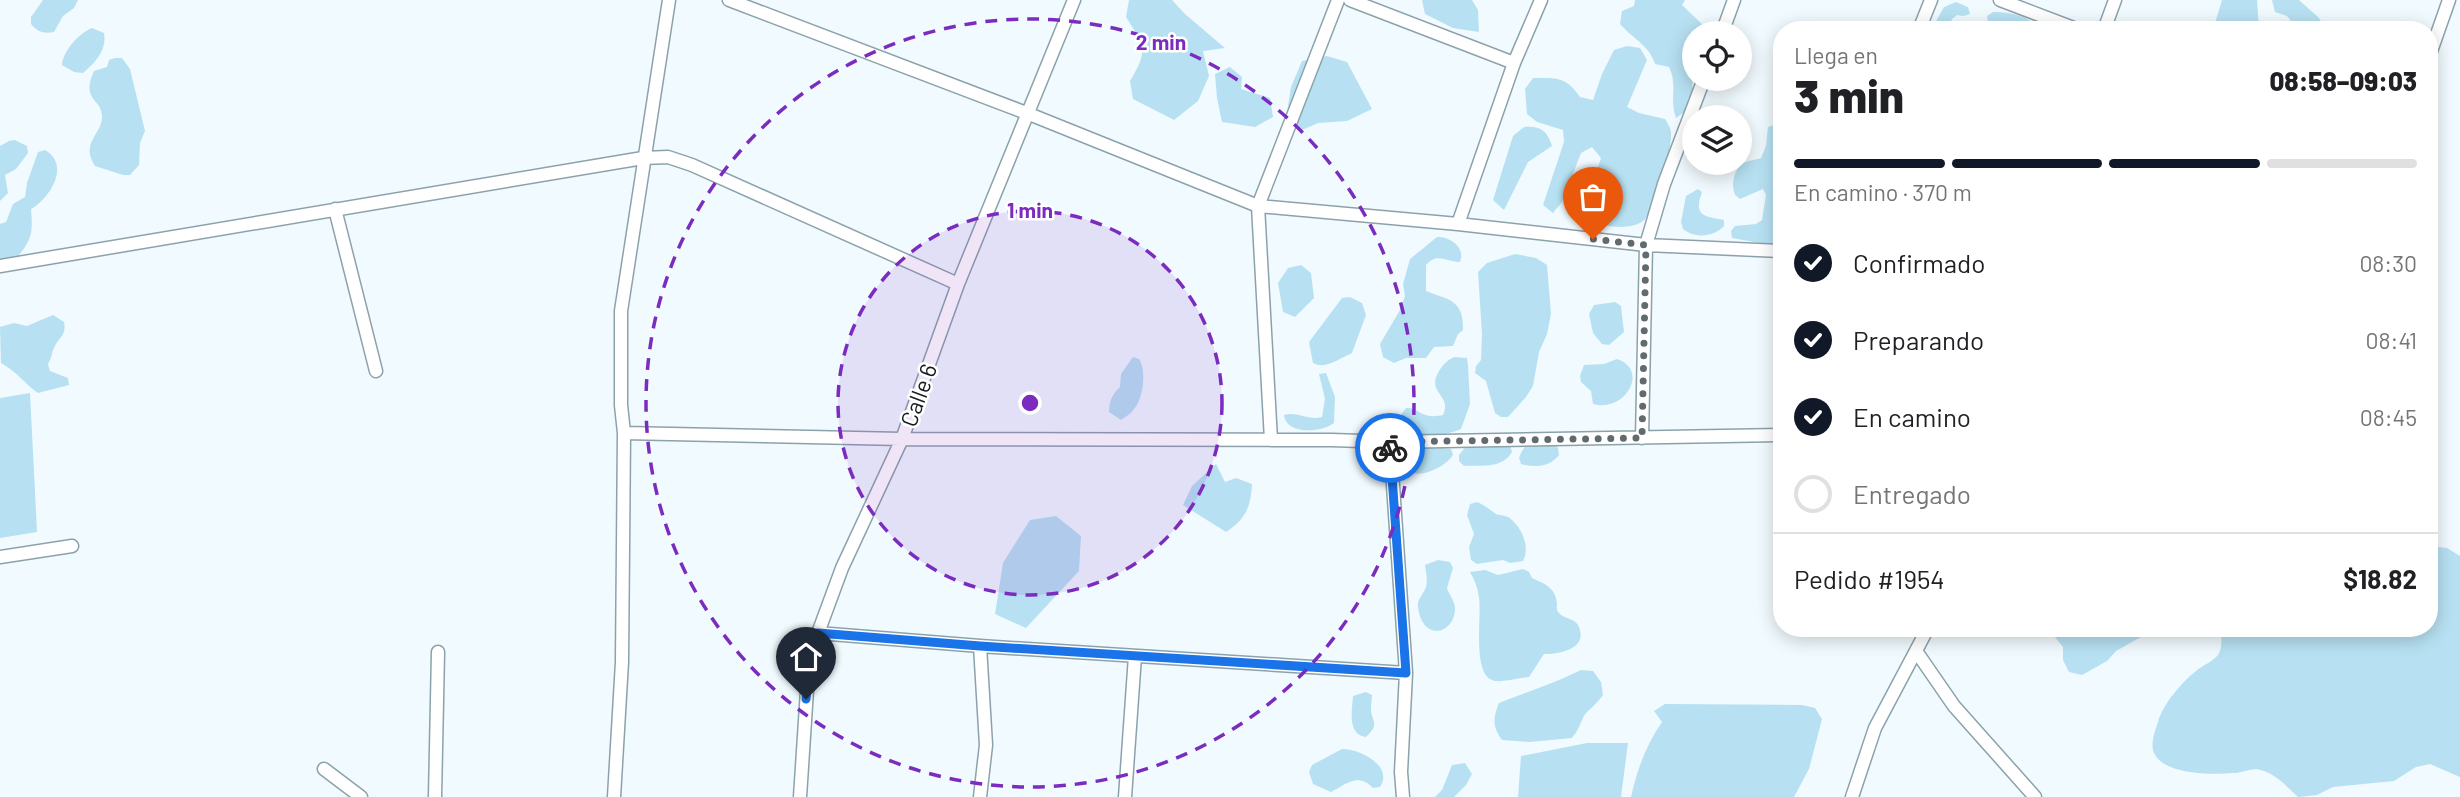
<!DOCTYPE html>
<html lang="es">
<meta charset="utf-8">
<style>
:root{--surface:#fff;--page:#f2f2f2;--text:#202124;--muted:#757577;--line:#e0e0e0;--accent:#111827}
body{margin:0;font-family:Barlow,sans-serif;background:var(--page);color:var(--text);height:100vh;display:flex;flex-direction:column;font-size:26px;white-space:nowrap}
*{box-sizing:border-box;margin:0}
p{font-size:23px;color:var(--muted)}
.icon{flex:none;width:38px;height:38px;fill:none;stroke:currentColor;stroke-width:2;stroke-linecap:round;stroke-linejoin:round}
.map{position:relative;flex:1;overflow:hidden}
.side{position:absolute;left:1773px;top:21px;width:665px;height:616px;display:flex;flex-direction:column;background:var(--surface);border-radius:28px;box-shadow:0 4px 18px #0003}
.side>*{flex:none}
.tools{position:absolute;left:1682px;top:21px;display:grid;gap:14px}
.tools a{display:grid;place-items:center;width:70px;height:70px;border-radius:50%;background:var(--surface);box-shadow:0 4px 18px #0003;font-size:35px}
.pin{position:absolute;display:grid;place-items:center;width:60px;height:60px;color:#fff;margin:-72px -30px;border-radius:50% 50% 50% 0;rotate:-45deg;box-shadow:0 0 7px #0007}
.pin .icon{rotate:45deg}
.courier{position:absolute;display:grid;place-items:center;width:70px;height:70px;margin:-35px;border:5px solid #1a73e8;border-radius:50%;background:#fff;color:#222;box-shadow:0 2px 9px #0007}
.headline em{font-style:normal;font-weight:800}
.headline div{display:flex;flex-direction:column-reverse}
.headline{display:flex;align-items:center;justify-content:space-between;height:119px;padding:0 21px}
h1{font-size:46px;font-weight:800;line-height:52px}
.bar{display:grid;grid-template-columns:repeat(4,1fr);gap:10px 7px;align-content:center;height:84px;padding:0 21px}
.bar i{height:9px;border-radius:5px;background:var(--line)}
.bar .current{background:var(--accent)}
.bar p{grid-column:span 4}
.line{display:flex;align-items:center;gap:18px;padding:0 21px;border-top:2px solid var(--line)}
.line div{flex:1}
ol{padding:0 21px;list-style:none}
li{display:flex;align-items:center;gap:21px;height:77px}
li p{margin-inline-start:auto}
li .icon{padding:7px;border-radius:50%;background:var(--accent);color:#fff;stroke-width:4}
li:last-child{color:var(--muted)}
li i{width:38px;height:38px;border:4px solid var(--line);border-radius:50%}
.map>svg:first-child{display:block}
.green{fill:#b7e1f2}
.lines{fill:none;stroke-linecap:round;stroke-linejoin:round}
.street-casing{stroke:#8ca2ab;stroke-width:15}
.street{stroke:#fff;stroke-width:12}
.done{stroke:#616a6e;stroke-width:7;stroke-dasharray:0 12.6}
.route{stroke:#1a73e8;stroke-width:9}
.ring{fill:none;stroke:#7b2cbf;stroke-width:3.5;stroke-dasharray:12 9}
.labels{text-anchor:middle;dominant-baseline:central;stroke-width:5;stroke-linejoin:round;paint-order:stroke}
.street-label{font-size:23px;fill:#141c20;stroke:#fff}
.centre{fill:#7b2cbf;stroke:#fff;stroke-width:3.5}
.ring-label{font-size:21px;text-anchor:middle;font-weight:bold;fill:#7b2cbf;stroke:#fff;stroke-width:5;stroke-linejoin:round;paint-order:stroke}
</style>
<div class="map">
<svg width="2460" height="797" viewBox="0 0 2460 797">
<rect width="100%" height="100%" fill="#f1fafe"/>
<path class="green" d="M 43,0 L 78,0 L 74,8 L 63,16 L 54,32 C 43,34 38,32 31,24 L 31,17 Z
M 1129,0 L 1172,0 L 1185,14 L 1225,48 L 1203,51 L 1209,76 L 1198,101 L 1174,120 L 1133,99 L 1130,81 C 1149,50 1144,46 1126,17 Z
M 1422,0 L 1472,0 L 1478,10 L 1479,32 L 1453,28 L 1425,14 Z
M 1635,0 L 1685,0 L 1682,5 L 1701,23 L 1705,33 L 1694,33 L 1692,98 L 1687,110 L 1676,118 C 1669,99 1678,85 1669,67 L 1655,64 C 1649,45 1633,39 1620,24 L 1622,11 L 1634,6 Z
M 2222,0 L 2257,0 L 2259,30 L 2213,30 Z
M 2272,0 L 2299,0 L 2318,17 L 2327,30 L 2298,30 L 2287,16 L 2275,12 Z
M 1956,2 L 1968,7 L 1970,14 L 1963,16 L 1957,15 L 1952,19 L 1948,30 L 1931,30 L 1944,7 Z
M 1993,12 C 2008,12 2031,15 2038,30 L 1999,30 L 1988,22 L 1987,16 Z
M 92,28 L 104,33 C 107,50 96,62 83,73 L 74,72 L 62,65 C 63,51 79,33 92,28 Z
M 1627,46 L 1640,48 L 1647,60 L 1627,107 L 1639,113 L 1665,119 C 1668,124 1671,128 1671,134 C 1672,149 1655,213 1643,221 C 1628,232 1602,225 1585,221 C 1582,200 1595,179 1601,158 L 1592,147 L 1581,153 L 1562,202 L 1553,213 L 1543,205 L 1564,142 L 1563,130 L 1537,122 L 1527,114 L 1525,89 L 1533,78 C 1556,78 1566,76 1580,97 L 1593,100 L 1602,74 L 1614,50 Z
M 1327,56 L 1347,62 L 1372,109 L 1347,121 L 1318,123 L 1300,131 L 1286,119 L 1291,87 L 1302,61 Z
M 115,58 L 122,58 L 130,69 L 145,131 L 140,143 L 139,165 L 130,175 L 123,175 L 95,166 C 80,143 101,135 102,118 C 103,98 80,102 94,71 L 107,67 L 109,60 Z
M 1230,67 L 1242,77 L 1241,89 L 1270,98 L 1273,117 L 1255,127 L 1222,122 L 1217,98 L 1215,74 Z
M 1781,123 L 1781,199 L 1773,211 L 1773,218 L 1780,230 L 1777,243 L 1771,245 L 1732,238 L 1731,231 L 1735,226 L 1756,224 L 1762,220 L 1766,195 L 1763,189 L 1740,199 L 1735,195 C 1731,185 1733,169 1744,163 C 1749,160 1755,160 1761,158 L 1766,146 L 1768,127 Z
M 1524,127 C 1540,126 1547,130 1552,146 L 1528,162 L 1504,210 L 1493,200 L 1513,136 Z
M 15,140 L 27,146 L 28,153 L 16,169 L 5,175 L 8,193 L 0,201 L 0,146 L 9,141 Z
M 45,150 C 71,165 50,198 31,209 C 33,233 32,239 17,258 L 0,260 L 0,224 L 6,222 L 13,204 L 25,197 L 27,183 L 38,152 Z
M 1698,189 L 1702,192 C 1701,196 1699,200 1699,204 C 1697,218 1715,218 1724,220 L 1724,226 C 1714,237 1695,239 1683,229 L 1681,222 L 1686,196 Z
M 1437,237 C 1450,236 1466,248 1460,262 C 1445,262 1438,252 1426,265 L 1426,291 C 1448,300 1464,299 1463,330 L 1458,334 L 1453,346 L 1434,347 L 1426,358 L 1406,358 L 1394,363 L 1383,357 L 1380,344 L 1400,310 L 1405,296 L 1403,284 L 1410,259 Z
M 1515,254 L 1536,258 L 1547,265 L 1551,314 L 1547,334 L 1539,352 L 1533,386 L 1526,397 L 1508,417 L 1501,417 L 1495,413 L 1486,381 L 1475,373 L 1476,366 L 1481,360 L 1482,334 L 1478,272 L 1487,263 Z
M 1301,265 L 1311,273 L 1314,298 L 1295,317 L 1283,312 L 1278,283 L 1288,268 Z
M 1350,297 L 1362,303 L 1366,315 L 1352,353 C 1340,358 1326,370 1313,363 L 1309,342 L 1342,298 Z
M 1615,302 L 1621,306 L 1624,332 L 1609,345 L 1602,344 L 1593,333 L 1589,314 L 1594,305 Z
M 53,315 L 64,322 C 67,336 58,337 54,348 C 51,354 52,358 48,364 L 50,371 L 68,378 L 69,385 L 38,393 C 24,383 16,371 1,363 L 0,327 L 14,323 L 27,326 Z
M 1133,357 L 1139,359 C 1147,371 1143,399 1134,409 C 1131,414 1125,417 1121,420 L 1109,412 C 1109,402 1112,394 1120,387 L 1121,374 Z
M 1454,357 L 1467,358 L 1468,365 L 1470,404 L 1461,429 C 1444,437 1404,440 1398,419 L 1406,408 C 1415,407 1418,413 1426,415 C 1431,417 1438,416 1443,415 C 1453,393 1423,394 1441,368 C 1445,363 1448,360 1454,357 Z
M 1617,359 C 1650,370 1625,413 1593,404 L 1591,391 L 1581,382 L 1580,376 L 1584,365 L 1604,364 Z
M 1326,373 L 1335,397 L 1334,423 C 1322,433 1286,435 1284,415 C 1298,411 1308,421 1322,417 L 1325,399 L 1319,374 Z
M 30,393 L 37,532 L 0,538 L 0,398 Z
M 1554,442 L 1558,448 L 1559,455 C 1550,467 1535,468 1521,464 L 1519,458 C 1526,438 1536,443 1554,442 Z
M 1467,445 L 1510,445 L 1512,452 C 1502,469 1482,465 1464,466 L 1459,461 L 1459,455 Z
M 1431,447 L 1451,449 L 1453,455 C 1438,476 1393,486 1410,448 Z
M 1216,464 L 1225,482 L 1236,478 L 1252,484 C 1251,507 1245,520 1226,532 L 1183,505 L 1192,486 Z
M 1477,502 C 1485,505 1490,510 1496,514 C 1502,516 1508,515 1512,520 C 1523,530 1530,548 1523,561 L 1510,563 L 1503,560 L 1477,564 L 1471,560 L 1469,547 L 1474,534 L 1467,515 L 1470,504 Z
M 1056,516 L 1081,536 L 1079,571 L 1026,628 L 995,614 L 1003,563 L 1030,520 Z
M 2429,546 L 2447,548 L 2460,556 L 2460,777 L 2430,764 L 2416,767 L 2394,781 L 2333,787 L 2317,795 L 2298,797 C 2288,788 2278,776 2264,771 C 2252,766 2245,773 2233,773 C 2213,775 2164,775 2154,753 C 2150,744 2155,731 2158,722 C 2163,704 2182,682 2196,671 C 2202,666 2213,661 2218,655 C 2223,648 2221,636 2221,628 L 2429,628 Z
M 1438,560 L 1450,562 L 1453,568 L 1447,588 C 1449,595 1455,601 1455,608 C 1455,635 1422,642 1418,607 C 1417,599 1423,595 1426,587 C 1428,580 1426,572 1425,565 Z
M 1523,569 L 1529,572 L 1532,578 C 1545,584 1555,587 1557,603 C 1557,607 1556,610 1559,613 C 1564,619 1574,618 1578,625 C 1590,649 1559,654 1544,654 L 1529,677 C 1519,678 1506,682 1495,681 C 1471,678 1482,615 1479,598 C 1478,589 1475,580 1470,572 L 1485,570 L 1498,575 Z
M 2029,628 L 2150,628 L 2150,632 L 2116,651 L 2107,661 L 2082,675 L 2069,672 L 2063,660 L 2063,647 L 2054,636 Z
M 1581,670 L 1593,671 L 1601,682 L 1603,695 C 1598,702 1592,707 1586,713 C 1581,719 1580,729 1572,738 L 1530,742 L 1502,740 C 1492,726 1493,718 1499,703 C 1527,692 1555,683 1581,670 Z
M 1366,692 L 1372,695 C 1372,699 1371,703 1371,708 C 1371,722 1381,723 1366,737 C 1347,735 1352,710 1353,696 Z
M 1665,704 L 1802,705 L 1815,708 L 1822,719 L 1809,769 L 1794,797 L 1631,797 C 1637,770 1646,745 1662,722 L 1654,711 Z
M 1587,743 L 1628,743 L 1621,797 L 1518,797 L 1521,756 Z
M 1342,749 C 1360,749 1394,766 1380,787 L 1373,788 C 1357,772 1346,785 1331,792 L 1313,784 L 1309,772 L 1312,765 Z
M 1465,763 L 1472,774 L 1466,785 L 1454,797 L 1435,797 L 1442,790 L 1452,765 Z"/>
<g class="lines">
<g class="street-casing">
<path id="street" d="M 729,0 L 1029,114 L 1258,206 L 1458,224 L 1646,245 L 1782,251
M 1350,0 L 1514,63
M 2000,0 L 2079,30
M 1919,30 L 1931,0
M 2104,30 L 2115,0
M 1722,33 L 1734,0
M 2429,57 L 2449,0
M 335,209 L 376,371
M 1458,224 L 1514,63 L 1541,0
M 0,266 L 643,158 L 668,157 L 692,165 L 958,284
M 624,433 L 902,439 L 1332,440 L 1390,442 L 1782,435
M 1642,438 L 1646,245 L 1664,184 L 1704,79
M 1271,440 L 1258,206 L 1338,0
M 1390,442 L 1406,673 L 1401,772 L 1403,797
M 0,557 L 72,546
M 818,633 L 980,646 L 1406,673
M 1916,651 L 1954,706 L 2035,797
M 324,769 L 361,797
M 435,797 L 438,652
M 614,797 L 622,662 L 624,433 L 621,405 L 621,311 L 669,0
M 800,797 L 808,675 L 818,633 L 842,568 L 902,439 L 958,284 L 1074,0
M 980,797 L 986,745 L 980,646
M 1125,797 L 1135,656
M 1852,797 L 1875,728 L 1928,628"/>
</g>
<use href="#street" class="street"/>
</g>
<g class="lines">
<path class="done" d="M 1390,448 L 1390,442 L 1642,438 L 1646,245 L 1593,239"/>
<path class="route" d="M 806,699 L 808,675 L 818,633 L 980,646 L 1406,673 L 1390,448"/>
</g>
<circle cx="1030" cy="403" r="192" fill="#7b2cbf" fill-opacity=".12"/>
<g class="ring">
<circle cx="1030" cy="403" r="192"/>
<circle cx="1030" cy="403" r="384"/>
</g>
<g class="labels">
<g class="street-label">
<text transform="translate(918 395) rotate(-70)">Calle 6</text>
</g>
</g>
<circle cx="1030" cy="403" r="10" class="centre"/>
<g class="ring-label">
<text x="1161" y="50">2 min</text>
<text x="1030" y="218">1 min</text>
</g>
</svg>
<div class="tools">
<a><svg class="icon" aria-label="locate" viewBox="0 0 24 24"><circle cx="12" cy="12" r="6"/><path d="M12 2v4M12 18v4M2 12h4M18 12h4"/></svg></a>
<a><svg class="icon" aria-label="layers" viewBox="0 0 24 24"><path d="M12 4l9 5-9 5-9-5zM3 14l9 5 9-5"/></svg></a>
</div>
<div class="pin" style="left:1593px;top:239px;background:#ea580c"><svg class="icon" aria-label="bag" viewBox="0 0 24 24"><path d="M5 8h14l-1 12H6zM9 8a3 3 0 0 1 6 0"/></svg></div>
<div class="pin" style="left:806px;top:699px;background:#1f2937"><svg class="icon" aria-label="home" viewBox="0 0 24 24"><path d="M3 11l9-7 9 7M6 9v11h12V9"/></svg></div>
<div class="courier" style="left:1390px;top:448px"><svg class="icon" aria-label="bike" viewBox="0 0 24 24"><circle cx="6" cy="16" r="4"/><circle cx="18" cy="16" r="4"/><path d="M6 16l4-8h5l3 8M10 8l3 8H6M13 5h3"/></svg></div>
<section class="side">
<div class="headline"><div><h1>3 min</h1><p>Llega en</p></div><em>08:58–09:03</em></div>
<div class="bar"><i class="current"></i><i class="current"></i><i class="current"></i><i></i><p>En camino · 370 m</p></div>
<ol>
<li><svg class="icon" aria-label="check" viewBox="0 0 24 24"><path d="M5 12l5 5 9-10"/></svg>Confirmado<p>08:30</p></li>
<li><svg class="icon" aria-label="check" viewBox="0 0 24 24"><path d="M5 12l5 5 9-10"/></svg>Preparando<p>08:41</p></li>
<li><svg class="icon" aria-label="check" viewBox="0 0 24 24"><path d="M5 12l5 5 9-10"/></svg>En camino<p>08:45</p></li>
<li><i></i>Entregado</li>
</ol>
<div class="line" style="height:91px"><div>Pedido #1954</div><b>$18.82</b></div>
</section>
</div>
